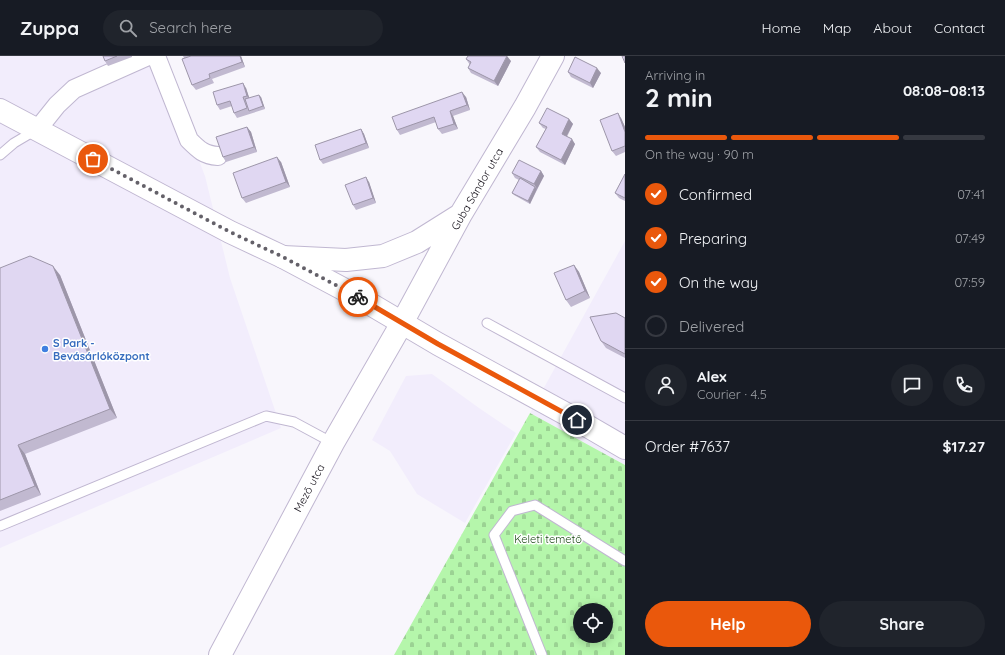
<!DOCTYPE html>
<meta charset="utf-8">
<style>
:root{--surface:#171b24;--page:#20242c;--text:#f1f3f6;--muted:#9ea1a6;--line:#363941;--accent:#ea580c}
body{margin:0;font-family:Quicksand,sans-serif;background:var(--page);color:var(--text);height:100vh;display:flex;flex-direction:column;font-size:15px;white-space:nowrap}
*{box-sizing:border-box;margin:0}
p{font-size:13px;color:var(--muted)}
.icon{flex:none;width:22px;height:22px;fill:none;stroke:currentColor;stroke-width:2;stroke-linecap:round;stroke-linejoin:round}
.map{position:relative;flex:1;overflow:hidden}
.side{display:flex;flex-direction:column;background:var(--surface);width:380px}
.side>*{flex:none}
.controls{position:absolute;left:573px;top:547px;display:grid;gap:8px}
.controls a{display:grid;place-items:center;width:40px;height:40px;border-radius:50%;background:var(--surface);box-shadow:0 2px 10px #0003;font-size:20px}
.pin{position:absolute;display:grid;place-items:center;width:34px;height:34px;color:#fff;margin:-17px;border:2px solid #fff;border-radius:50%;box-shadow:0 1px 4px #0007}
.courier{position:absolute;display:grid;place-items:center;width:40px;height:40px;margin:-20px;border:3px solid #ea580c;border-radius:50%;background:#fff;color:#222;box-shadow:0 1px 5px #0007}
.overview em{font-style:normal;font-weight:700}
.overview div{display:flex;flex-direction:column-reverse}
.overview{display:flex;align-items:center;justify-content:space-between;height:68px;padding:0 20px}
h1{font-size:26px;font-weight:700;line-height:30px}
.bar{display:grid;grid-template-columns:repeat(4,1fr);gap:6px 4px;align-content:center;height:48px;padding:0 20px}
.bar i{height:5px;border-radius:3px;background:var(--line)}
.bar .on{background:var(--accent)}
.bar p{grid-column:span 4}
.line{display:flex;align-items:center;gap:10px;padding:0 20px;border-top:1px solid var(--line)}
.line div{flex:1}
.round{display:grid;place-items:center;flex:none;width:42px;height:42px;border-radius:21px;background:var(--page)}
ol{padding:0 20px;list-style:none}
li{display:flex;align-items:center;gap:12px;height:44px}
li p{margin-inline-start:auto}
li .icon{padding:4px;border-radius:50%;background:var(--accent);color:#fff;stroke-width:4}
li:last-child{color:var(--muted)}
li i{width:22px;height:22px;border:2px solid var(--line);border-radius:50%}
.cta{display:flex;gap:8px;margin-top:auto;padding:8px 20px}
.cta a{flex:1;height:46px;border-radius:24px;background:var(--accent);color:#fff;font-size:16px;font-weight:700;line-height:46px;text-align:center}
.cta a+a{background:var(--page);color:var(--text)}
header{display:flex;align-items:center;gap:24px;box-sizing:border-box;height:56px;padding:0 20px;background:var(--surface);border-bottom:1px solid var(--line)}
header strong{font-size:19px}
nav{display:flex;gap:22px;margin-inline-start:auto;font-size:14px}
.search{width:280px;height:36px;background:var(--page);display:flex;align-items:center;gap:10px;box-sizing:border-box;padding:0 14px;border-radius:22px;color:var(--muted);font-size:15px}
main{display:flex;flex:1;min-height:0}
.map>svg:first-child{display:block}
.built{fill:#f2edfc}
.cemetery{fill:url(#cemetery-stones);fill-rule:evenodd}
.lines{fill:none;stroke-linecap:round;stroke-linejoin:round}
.service-casing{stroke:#c0b7d1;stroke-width:11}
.minor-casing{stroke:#c0b7d1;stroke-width:20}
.tertiary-casing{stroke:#c0b7d1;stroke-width:24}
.secondary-casing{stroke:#c0b7d1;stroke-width:24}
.primary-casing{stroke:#c0b7d1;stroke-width:24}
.service{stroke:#fff;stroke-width:9}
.minor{stroke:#fff;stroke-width:18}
.tertiary{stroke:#fff;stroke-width:22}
.secondary{stroke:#fff;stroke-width:22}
.primary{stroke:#fff;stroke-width:22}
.wall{fill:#c1b9d0}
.shaded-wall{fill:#9d96a9}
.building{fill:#e0d7f2;stroke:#9d96a9}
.done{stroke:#646169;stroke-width:4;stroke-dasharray:0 7.2}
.route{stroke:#ea580c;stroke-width:5}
.shop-dot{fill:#3f7fe0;stroke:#fff;stroke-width:1.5}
.labels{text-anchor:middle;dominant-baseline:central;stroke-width:3;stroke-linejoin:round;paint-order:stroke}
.street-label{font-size:11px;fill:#15111a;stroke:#fff}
.shop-label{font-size:11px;font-weight:bold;fill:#366cbe;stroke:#fff;text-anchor:start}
.park-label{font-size:11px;fill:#1b4914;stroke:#fff}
</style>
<header>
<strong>Zuppa</strong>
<div class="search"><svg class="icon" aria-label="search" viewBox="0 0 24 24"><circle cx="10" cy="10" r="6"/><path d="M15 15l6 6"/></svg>Search here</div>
<nav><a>Home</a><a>Map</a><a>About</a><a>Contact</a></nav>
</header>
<main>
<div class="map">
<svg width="625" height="599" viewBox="0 0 625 599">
<defs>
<pattern id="cemetery-stones" width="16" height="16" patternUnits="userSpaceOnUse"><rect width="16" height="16" fill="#b5f6ab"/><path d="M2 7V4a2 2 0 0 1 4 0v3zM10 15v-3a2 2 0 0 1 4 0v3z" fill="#9bd293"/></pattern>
</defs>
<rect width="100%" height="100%" fill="#f8f6fc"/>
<path class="built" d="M 0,0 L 158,0 L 205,120 L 230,222 L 281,372 L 0,492 Z
M 625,185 L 625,409 L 530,357 Z
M 432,318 L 479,352 L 516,377 L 465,467 L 417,438 L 390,395 L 372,384 L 406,320 Z"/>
<path class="cemetery" d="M 530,357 L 625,409 L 625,599 L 394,599 ZM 580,554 L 606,554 L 606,580 L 580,580 Z"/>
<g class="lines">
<g class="service-casing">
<path id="service" d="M 0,99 L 14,87 L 36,74
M 487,267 L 625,342
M 0,470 L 266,360 L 294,366 L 333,387
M 542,599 L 494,479 L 512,455 L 535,449 L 625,505"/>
</g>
<g class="minor-casing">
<path id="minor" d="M 156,0 L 189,84 C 199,94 204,99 218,100
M 37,74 L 57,49 L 74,33 L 148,0"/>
</g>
<g class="tertiary-casing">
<path id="tertiary" d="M 220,599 L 333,387 L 402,267"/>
</g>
<g class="secondary-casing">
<path id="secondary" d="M 283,201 L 346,204 L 383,200 L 417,186 L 460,159
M 402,267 L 461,158 L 525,51 L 553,0"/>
</g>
<g class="primary-casing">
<path id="primary" d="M 0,54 L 230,176 L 283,201 L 360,242 L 438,288 L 577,364 L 625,392"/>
</g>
<use href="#service" class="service"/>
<use href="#minor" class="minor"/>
<use href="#tertiary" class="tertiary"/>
<use href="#secondary" class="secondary"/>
<use href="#primary" class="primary"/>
</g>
<path class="wall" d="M 103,0 L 132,0 L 132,1 L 108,10 L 105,5 Z
M 183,0 L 241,0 L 245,11 L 212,23 L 214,27 L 196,34 L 192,29 L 184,2 Z
M 466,3 L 511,5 L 498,30 L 471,17 L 468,12 L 470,9 Z
M 568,16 L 601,17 L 593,32 L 571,21 Z
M 246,32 L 249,42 L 261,41 L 265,53 L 237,62 L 234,57 L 232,50 L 220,54 L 217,49 Z
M 466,41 L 470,54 L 453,60 L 458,73 L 442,78 L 438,73 L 436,66 L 400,79 L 397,74 Z
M 621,62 L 625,71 L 625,96 L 616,100 L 612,95 Z
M 569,63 L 573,68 L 567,81 L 575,88 L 565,109 L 540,96 L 536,91 L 546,73 L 543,72 L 539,67 Z
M 247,71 L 251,76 L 257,96 L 226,106 L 223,101 Z
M 361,73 L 364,78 L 369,92 L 323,108 L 320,104 Z
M 281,106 L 290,131 L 246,147 L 242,142 Z
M 541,115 L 544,120 L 530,148 L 514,139 L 512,137 L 519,124 L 515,122 L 512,117 Z
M 625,118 L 625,145 L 619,142 L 615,137 Z
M 369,126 L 376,147 L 356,154 L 353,149 Z
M 574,209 L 579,216 L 590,242 L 571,251 L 566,244 Z
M 0,212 L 60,219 L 117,362 L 25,398 L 41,439 L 0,455 Z
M 625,262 L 625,302 L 606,292 L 601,285 Z"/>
<path class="shaded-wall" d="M 240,0 L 241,0 L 245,11 L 242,6 Z
M 507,0 L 511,5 L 498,30 L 494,25 Z
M 597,12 L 601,17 L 593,32 L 590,27 Z
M 243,27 L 246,32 L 250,44 L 247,40 Z
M 462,36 L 466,41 L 470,54 L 467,49 Z
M 259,39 L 261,41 L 265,53 L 263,50 Z
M 450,55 L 453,60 L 458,73 L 454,68 Z
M 618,57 L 621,62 L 625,71 L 625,76 Z
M 569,63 L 573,68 L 565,83 L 562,78 Z
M 247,71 L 251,76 L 257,96 L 254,91 Z
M 361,73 L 364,78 L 369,92 L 366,87 Z
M 572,83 L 575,88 L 565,109 L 561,104 Z
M 277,101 L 281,106 L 290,131 L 286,126 Z
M 541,115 L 544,120 L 537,133 L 534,128 Z
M 366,121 L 369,126 L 376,147 L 373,142 Z
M 535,131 L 537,133 L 530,148 L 528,145 Z
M 574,209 L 579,216 L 590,242 L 585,235 Z
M 53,210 L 60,219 L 117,362 L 110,353 Z
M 18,389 L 25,398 L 41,439 L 35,430 Z"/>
<path class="building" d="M 103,0 L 117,0 L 105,5 Z
M 191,0 L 240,0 L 242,6 L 209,18 L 210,22 L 192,29 L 182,3 Z
M 468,0 L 507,0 L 494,25 L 468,12 L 471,6 L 466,3 Z
M 622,0 L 625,0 L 625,7 Z
M 575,1 L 597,12 L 590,27 L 568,16 Z
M 243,27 L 247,40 L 243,41 L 247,52 L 234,57 L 230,45 L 217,49 L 213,36 Z
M 462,36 L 467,49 L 450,55 L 454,68 L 438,73 L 434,61 L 397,74 L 392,61 Z
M 259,39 L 263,50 L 249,55 L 245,43 Z
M 547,52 L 569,63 L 562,78 L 572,83 L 561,104 L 536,91 L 547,71 L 539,67 Z
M 618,57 L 625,76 L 625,90 L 612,95 L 600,64 Z
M 247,71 L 254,91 L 223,101 L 216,81 Z
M 361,73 L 366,87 L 320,104 L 315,89 Z
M 277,101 L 286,126 L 242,142 L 233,117 Z
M 519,104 L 541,115 L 534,128 L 512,117 Z
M 625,118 L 625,142 L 615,137 Z
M 366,121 L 373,142 L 353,149 L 345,129 Z
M 520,122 L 535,131 L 528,145 L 512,137 Z
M 30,200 L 53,210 L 110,353 L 18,389 L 35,430 L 0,444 L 0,212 Z
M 574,209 L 585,235 L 566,244 L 554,217 Z
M 616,257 L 625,262 L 625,298 L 601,285 L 590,261 Z"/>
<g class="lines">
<path class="done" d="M 93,103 L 230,176 L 283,201 L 358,241"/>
<path class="route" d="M 358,241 L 438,288 L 577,364"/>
</g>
<circle class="shop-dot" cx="45" cy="293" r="4"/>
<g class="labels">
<g class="street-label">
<text transform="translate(477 133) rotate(-60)">Guba Sándor utca</text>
<text transform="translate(309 432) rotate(-62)">Mező utca</text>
</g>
<g class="shop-label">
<text x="53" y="287">S Park -<tspan x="53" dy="13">Bevásárlóközpont</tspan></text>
</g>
<g class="park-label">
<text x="548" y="483">Keleti temető</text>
</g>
</g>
</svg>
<div class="controls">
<a><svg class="icon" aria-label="locate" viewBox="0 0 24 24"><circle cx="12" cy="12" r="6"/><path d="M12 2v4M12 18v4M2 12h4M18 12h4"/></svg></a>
</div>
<div class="pin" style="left:93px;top:103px;background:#ea580c"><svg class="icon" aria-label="bag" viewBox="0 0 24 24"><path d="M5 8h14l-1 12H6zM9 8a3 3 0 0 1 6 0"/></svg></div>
<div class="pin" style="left:577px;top:364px;background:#1f2937"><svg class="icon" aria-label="home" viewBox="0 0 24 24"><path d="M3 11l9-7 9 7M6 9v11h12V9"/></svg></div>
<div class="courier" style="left:358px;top:241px"><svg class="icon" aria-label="bike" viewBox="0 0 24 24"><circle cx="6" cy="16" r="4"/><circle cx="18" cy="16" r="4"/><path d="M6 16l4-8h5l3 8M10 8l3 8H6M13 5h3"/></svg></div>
</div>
<section class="side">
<div class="overview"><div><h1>2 min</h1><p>Arriving in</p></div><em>08:08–08:13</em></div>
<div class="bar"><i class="on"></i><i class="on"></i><i class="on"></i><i></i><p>On the way · 90 m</p></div>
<ol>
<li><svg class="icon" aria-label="check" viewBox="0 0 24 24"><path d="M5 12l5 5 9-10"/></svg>Confirmed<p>07:41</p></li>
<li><svg class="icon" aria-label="check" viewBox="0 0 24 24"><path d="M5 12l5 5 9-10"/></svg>Preparing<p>07:49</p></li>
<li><svg class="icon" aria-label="check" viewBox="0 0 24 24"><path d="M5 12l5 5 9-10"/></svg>On the way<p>07:59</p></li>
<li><i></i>Delivered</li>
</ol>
<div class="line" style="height:72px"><a class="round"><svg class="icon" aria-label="person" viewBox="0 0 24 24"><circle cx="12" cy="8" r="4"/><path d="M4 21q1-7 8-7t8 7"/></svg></a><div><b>Alex</b><p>Courier · 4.5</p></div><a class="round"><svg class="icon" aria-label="chat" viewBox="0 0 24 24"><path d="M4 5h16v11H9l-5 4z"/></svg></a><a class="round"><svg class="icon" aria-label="phone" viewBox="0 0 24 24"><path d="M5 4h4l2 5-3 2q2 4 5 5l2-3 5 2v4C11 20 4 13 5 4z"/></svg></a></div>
<div class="line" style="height:52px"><div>Order #7637</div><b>$17.27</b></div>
<div class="cta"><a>Help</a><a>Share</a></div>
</section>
</main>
